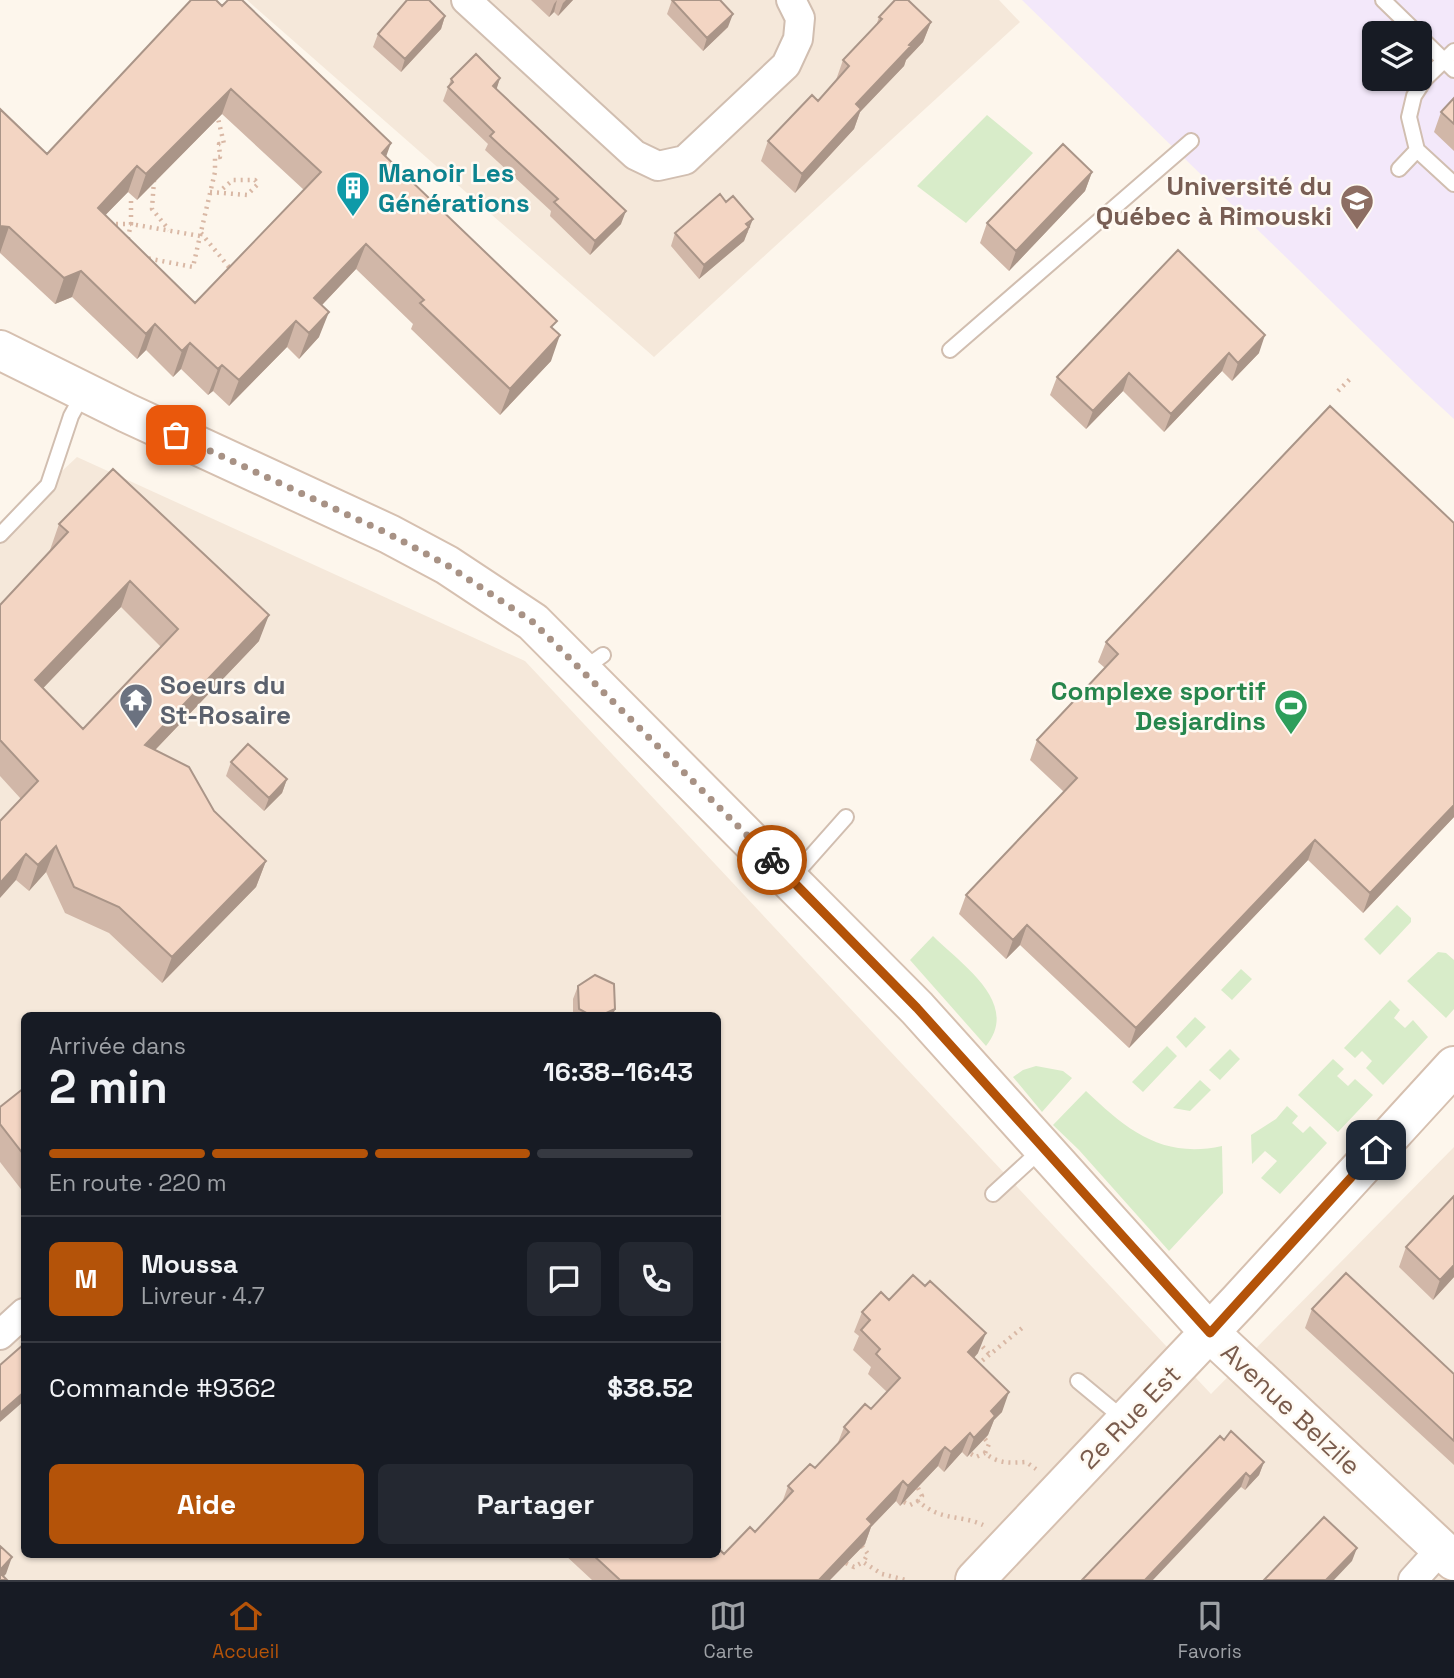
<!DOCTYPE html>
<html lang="fr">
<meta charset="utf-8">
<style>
:root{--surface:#171b24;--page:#242831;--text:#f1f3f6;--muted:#9ea1a6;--line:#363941;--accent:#b45309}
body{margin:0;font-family:"Space Grotesk",sans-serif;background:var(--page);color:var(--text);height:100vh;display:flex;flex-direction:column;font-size:26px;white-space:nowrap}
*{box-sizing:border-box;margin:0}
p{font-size:23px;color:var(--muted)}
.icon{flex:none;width:38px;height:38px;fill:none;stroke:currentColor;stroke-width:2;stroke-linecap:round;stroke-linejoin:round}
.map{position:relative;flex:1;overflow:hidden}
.side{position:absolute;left:21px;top:1012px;width:700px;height:546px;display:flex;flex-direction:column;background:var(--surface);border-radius:10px;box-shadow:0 2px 5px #0004}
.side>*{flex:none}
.controls{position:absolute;left:1362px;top:21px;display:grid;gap:14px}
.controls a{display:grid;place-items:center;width:70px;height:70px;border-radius:10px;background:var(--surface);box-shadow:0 2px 5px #0004;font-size:35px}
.pin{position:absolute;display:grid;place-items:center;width:60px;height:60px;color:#fff;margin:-30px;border-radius:14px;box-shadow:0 4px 10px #0006}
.courier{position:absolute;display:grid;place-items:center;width:70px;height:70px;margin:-35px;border:5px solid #b45309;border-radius:50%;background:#fff;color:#222;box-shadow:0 2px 9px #0007}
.headline em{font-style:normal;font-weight:800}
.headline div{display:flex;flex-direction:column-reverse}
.headline{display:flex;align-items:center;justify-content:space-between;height:119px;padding:0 28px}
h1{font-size:46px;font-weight:800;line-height:52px}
.bar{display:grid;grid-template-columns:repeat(4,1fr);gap:10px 7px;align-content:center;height:84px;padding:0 28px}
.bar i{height:9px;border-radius:5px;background:var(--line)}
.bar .current{background:var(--accent)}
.bar p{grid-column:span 4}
.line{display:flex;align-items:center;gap:18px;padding:0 28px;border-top:2px solid var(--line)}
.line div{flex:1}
.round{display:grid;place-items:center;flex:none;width:74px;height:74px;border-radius:10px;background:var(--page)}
.action{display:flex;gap:14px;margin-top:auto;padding:14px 28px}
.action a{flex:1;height:80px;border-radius:10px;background:var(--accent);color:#fff;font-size:28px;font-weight:800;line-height:80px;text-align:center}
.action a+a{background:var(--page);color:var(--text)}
.menu{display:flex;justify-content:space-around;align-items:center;height:98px;border-top:2px solid var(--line);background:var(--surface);font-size:19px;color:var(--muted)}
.menu a{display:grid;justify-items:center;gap:4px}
.menu .current{color:var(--accent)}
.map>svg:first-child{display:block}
.residential{fill:#f5e8da;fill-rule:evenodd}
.education{fill:#f3e8fa;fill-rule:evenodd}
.green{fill:#d8ecc9}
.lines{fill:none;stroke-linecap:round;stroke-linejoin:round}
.lane-casing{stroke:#d1beb0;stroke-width:18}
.street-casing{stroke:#d1beb0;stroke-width:32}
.secondary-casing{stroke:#d6c0b0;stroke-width:42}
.path{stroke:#d9b8a5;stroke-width:4.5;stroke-dasharray:2 5;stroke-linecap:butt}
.lane{stroke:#fff;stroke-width:14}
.street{stroke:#fff;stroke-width:28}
.secondary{stroke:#fff;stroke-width:38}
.wall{fill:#d1b7a8;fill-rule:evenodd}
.shaded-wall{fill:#aa9588}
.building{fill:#f3d5c3;stroke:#aa9588;stroke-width:2;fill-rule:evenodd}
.done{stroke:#a89285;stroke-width:7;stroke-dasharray:0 12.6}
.route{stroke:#b45309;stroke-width:9}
.labels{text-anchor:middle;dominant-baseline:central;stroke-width:5;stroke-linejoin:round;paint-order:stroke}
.culture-label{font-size:26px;font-weight:bold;fill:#0d838f;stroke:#fffaf3;text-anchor:start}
.education-label{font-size:26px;font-weight:bold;fill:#785e54;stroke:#fffaf3;text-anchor:end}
.worship-label{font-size:26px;font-weight:bold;fill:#5b616d;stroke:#fffaf3;text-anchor:start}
.leisure-label{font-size:26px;font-weight:bold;fill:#27864d;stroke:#fffaf3;text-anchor:end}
.street-label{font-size:26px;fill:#7a5c4d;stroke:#fffaf3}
</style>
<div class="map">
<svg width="1454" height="1580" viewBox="0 0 1454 1580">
<rect width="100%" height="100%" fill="#fdf6ec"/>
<path class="residential" d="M 247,0 L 999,0 L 1020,22 L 654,357 Z
M 77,457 L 525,661 L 1211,1394 L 1454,1147 L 1454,1580 L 0,1580 L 0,529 ZM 24,1015 L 718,1015 L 718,1554 L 24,1554 Z"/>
<path class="education" d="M 1022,0 L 1454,0 L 1454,419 L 1416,384 ZM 1374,33 L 1419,33 L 1419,79 L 1374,79 Z"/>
<path class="green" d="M 987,115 L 1033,153 L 966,223 L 917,186 Z
M 1397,905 L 1411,918 L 1411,922 L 1380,955 L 1364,939 Z
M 933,936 C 961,964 1021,1003 986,1046 L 910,960 Z
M 1438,952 L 1446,953 L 1454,960 L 1454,1009 L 1446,1018 L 1407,981 Z
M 1241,969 L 1252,979 L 1232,1000 L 1221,990 Z
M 1390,1000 L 1400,1010 L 1394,1018 L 1405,1028 L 1413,1020 L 1428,1037 L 1383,1085 L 1366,1068 L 1372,1061 L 1362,1051 L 1355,1058 L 1344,1048 Z
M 1195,1017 L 1206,1027 L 1186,1048 L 1176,1037 Z
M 1167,1046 L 1177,1056 L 1143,1092 L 1132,1082 Z
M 1230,1049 L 1240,1059 L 1220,1080 L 1209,1070 Z
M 1333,1059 L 1344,1069 L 1337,1076 L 1348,1086 L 1355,1079 L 1373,1095 L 1338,1132 L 1298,1095 Z
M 1036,1066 L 1063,1071 L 1072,1078 L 1042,1112 L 1013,1077 L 1023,1070 Z
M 1200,1080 L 1211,1090 L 1190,1111 L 1173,1108 Z
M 1086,1091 C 1127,1130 1162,1159 1222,1146 L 1223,1193 L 1169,1251 L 1079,1150 L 1053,1125 Z
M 1287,1106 L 1298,1116 L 1292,1123 L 1303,1133 L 1310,1126 L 1327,1143 L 1280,1194 L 1261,1178 L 1277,1161 L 1265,1151 L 1252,1164 L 1251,1135 L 1276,1119 Z"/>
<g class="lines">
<g class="lane-casing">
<path id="lane" d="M 1383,0 L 1417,33
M 1419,36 L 1454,70
M 1454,51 L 1425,79 L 1414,96 L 1409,117 L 1417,150 L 1454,184
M 1399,169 L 1417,150
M 950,350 L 1191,141
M 0,535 L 48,485 L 71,416 L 83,394
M 582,670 L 603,655
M 791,879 L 846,817
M 993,1194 L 1042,1149
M 1078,1381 L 1125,1420"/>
</g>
<g class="street-casing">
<path id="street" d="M 466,0 L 635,155 L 658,166 L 685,160 L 786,65 L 798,39 L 800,18 L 791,0
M 0,1335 L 24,1313
M 1413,1580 L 1441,1549"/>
</g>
<g class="secondary-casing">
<path id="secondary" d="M 0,350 L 127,413 L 389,534 L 447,565 L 533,622 L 917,1008 L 1210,1333 L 1454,1561
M 975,1580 L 1238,1302 L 1454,1066"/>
</g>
<path class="path" d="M 154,180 L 152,209 L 169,230
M 210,192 L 247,195 L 258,184 L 255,180 L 233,180 L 220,191
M 131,201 L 131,224 L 200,236 L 193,267 L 146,258
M 109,224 L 131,224 L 127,242
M 201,233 L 233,272
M 200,236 L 215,172 L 215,157 L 220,157 L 219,144 L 224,144 L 217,114
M 1338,391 L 1350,379
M 976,1346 L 982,1346 L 989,1354
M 977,1365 L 1022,1328
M 985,1439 L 989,1444 L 985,1453 C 998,1464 1010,1463 1026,1462 L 1036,1469
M 971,1454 L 976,1457 L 985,1453
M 918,1488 L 922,1496 L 918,1501 C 942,1522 959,1514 983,1525
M 904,1502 L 910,1505 L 918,1501
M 862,1546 L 868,1554 L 863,1562 L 882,1574 L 906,1580
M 846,1563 L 854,1567 L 863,1562"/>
<use href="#lane" class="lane"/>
<use href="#street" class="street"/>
<use href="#secondary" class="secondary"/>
</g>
<path class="wall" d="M 191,0 L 386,157 L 553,330 L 551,361 L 500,415 L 411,329 L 413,324 L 356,269 L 322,305 L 319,337 L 299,359 L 287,347 L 229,406 L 213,391 L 208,395 L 181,369 L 173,377 L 146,350 L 137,359 L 72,297 L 55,304 L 0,253 L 0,109 L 47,154 ZM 222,114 L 304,190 L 195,303 L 105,215 L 128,192 L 137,200 Z
M 531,0 L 573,0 L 558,16 L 554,12 L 549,17 Z
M 672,0 L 728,27 L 703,51 L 667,14 Z
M 445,16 L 441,29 L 401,72 L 373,47 L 378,34 Z
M 879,17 L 931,22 L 923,42 L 906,60 L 904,66 L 860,112 L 854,129 L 795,193 L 761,161 L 768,141 L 818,101 L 836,80 L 843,60 L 876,26 Z
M 500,78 L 496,89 L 621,224 L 590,255 L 550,216 L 551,211 L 485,150 L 488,144 L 443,101 L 451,79 Z
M 1454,98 L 1454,151 L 1434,132 L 1441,112 Z
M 1092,172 L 1085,191 L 1009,271 L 980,243 L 987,223 Z
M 748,232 L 746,234 L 744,241 L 699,279 L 671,246 L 675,233 Z
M 1178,250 L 1259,353 L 1232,381 L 1222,371 L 1164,432 L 1123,391 L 1086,429 L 1050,395 L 1057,377 Z
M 1454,523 L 1454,817 L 1363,913 L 1308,860 L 1129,1048 L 1020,945 L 1006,959 L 959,914 L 966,895 L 1064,792 L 1030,760 L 1037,740 L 1105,668 L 1098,662 L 1106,642 Z
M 59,524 L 259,641 L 155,750 L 214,811 L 266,861 L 256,887 L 162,983 L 109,933 L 65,913 L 46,872 L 29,891 L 16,880 L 21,799 L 0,776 L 0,605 L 50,551 L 50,550 ZM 121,607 L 161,647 L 83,729 L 43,688 Z
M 231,762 L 287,779 L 282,793 L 264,811 L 226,776 Z
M 578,986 L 615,1009 L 613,1015 L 573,1015 L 573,999 Z
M 24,1088 L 24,1193 L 0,1162 L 0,1107 Z
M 1454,1196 L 1454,1277 L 1433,1300 L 1399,1267 L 1406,1247 Z
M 889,1300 L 978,1353 L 974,1358 L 1002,1412 L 994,1420 L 988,1435 L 967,1457 L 962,1452 L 944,1472 L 938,1466 L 900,1506 L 896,1501 L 871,1527 L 865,1544 L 830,1580 L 592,1580 L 564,1554 L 724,1554 L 755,1532 L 782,1503 L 788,1486 L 815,1468 L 837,1445 L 844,1427 L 871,1409 L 887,1392 L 868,1374 L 871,1367 L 853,1350 L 859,1336 L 854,1332 L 862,1312 Z
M 1312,1309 L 1454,1374 L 1454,1465 L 1305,1328 Z
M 1224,1440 L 1264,1462 L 1259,1475 L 1245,1490 L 1241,1487 Z"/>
<path class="shaded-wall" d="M 557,0 L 554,12 L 549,17 L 554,4 Z
M 566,0 L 573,0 L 558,16 L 563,3 Z
M 733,14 L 728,27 L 703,51 L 707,38 Z
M 445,16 L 441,29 L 401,72 L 405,59 Z
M 931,22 L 923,42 L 906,60 L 904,66 L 860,112 L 854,129 L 795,193 L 802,174 L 856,104 Z
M 500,78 L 496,91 L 493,86 Z
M 231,89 L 222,114 L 137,200 L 146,174 Z
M 391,143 L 382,168 L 382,153 Z
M 137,166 L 128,192 L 88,233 L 98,208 Z
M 1092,172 L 1085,191 L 1009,271 L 1016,251 Z
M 626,211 L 621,224 L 590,255 L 595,241 Z
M 753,219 L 744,241 L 699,279 L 704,265 Z
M 0,226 L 9,227 L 0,253 Z
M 366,244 L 356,269 L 304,324 L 314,298 Z
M 81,271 L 72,297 L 55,304 L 64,278 Z
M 329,312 L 319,337 L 299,359 L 309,333 Z
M 296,321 L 287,347 L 229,406 L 239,380 Z
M 155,324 L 146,350 L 137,359 L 146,334 Z
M 560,335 L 551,361 L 500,415 L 510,389 Z
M 1265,335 L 1259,353 L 1232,381 L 1238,363 Z
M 190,343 L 181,369 L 173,377 L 182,351 Z
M 1229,353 L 1222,371 L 1164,432 L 1171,414 Z
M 222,365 L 213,391 L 208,395 L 218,369 Z
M 1129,373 L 1123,391 L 1086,429 L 1093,411 Z
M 130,581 L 121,607 L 26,706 L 35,680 Z
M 269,615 L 259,641 L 135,771 L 145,745 Z
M 287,779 L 282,793 L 264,811 L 269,798 Z
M 1454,805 L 1454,817 L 1363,913 L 1370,893 Z
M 1315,840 L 1308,860 L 1129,1048 L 1136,1028 Z
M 56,846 L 46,872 L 29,891 L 38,865 Z
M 26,854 L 16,880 L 0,898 L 0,883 Z
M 266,861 L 256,887 L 162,983 L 172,957 Z
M 1027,925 L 1020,945 L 1006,959 L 1013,940 Z
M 615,1009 L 613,1015 L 602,1015 Z
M 1454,1265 L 1454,1277 L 1433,1300 L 1440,1280 Z
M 986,1333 L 978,1353 L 961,1372 L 968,1352 Z
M 24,1392 L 24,1401 L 0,1422 L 0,1413 Z
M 1009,1392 L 1002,1412 L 994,1420 L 988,1435 L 967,1457 L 974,1438 L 991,1411 Z
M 970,1433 L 962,1452 L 944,1472 L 951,1452 Z
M 945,1447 L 938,1466 L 900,1506 L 908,1486 Z
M 1264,1462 L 1259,1475 L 1245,1490 L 1250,1477 Z
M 1246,1473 L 1241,1487 L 1153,1580 L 1145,1580 Z
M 903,1481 L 896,1501 L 871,1527 L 865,1544 L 830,1580 L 819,1580 L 867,1519 Z
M 1357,1548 L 1352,1561 L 1334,1580 L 1326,1580 Z
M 12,1557 L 6,1574 L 0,1580 L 0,1570 Z"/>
<path class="building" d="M 191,0 L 216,0 L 222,6 L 228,0 L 242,0 L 391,143 L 382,153 L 557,321 L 551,327 L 560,335 L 510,389 L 420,303 L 424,300 L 366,244 L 314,298 L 329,312 L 309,333 L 296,321 L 239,380 L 222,365 L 218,369 L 190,343 L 182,351 L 155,324 L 146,334 L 81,271 L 64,278 L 9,227 L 0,226 L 0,109 L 47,154 ZM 231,89 L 321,172 L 195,303 L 98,208 L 137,166 L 146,174 Z
M 407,0 L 429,0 L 445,16 L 405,59 L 378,34 Z
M 672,0 L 720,0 L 733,14 L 707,38 Z
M 895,0 L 908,0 L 931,22 L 909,45 L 911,46 L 856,104 L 861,109 L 802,174 L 768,141 L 812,95 L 818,101 L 849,66 L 843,60 L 882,19 L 879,17 Z
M 476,54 L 500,78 L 493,86 L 626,211 L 595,241 L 554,202 L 558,199 L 490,136 L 494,132 L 448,87 L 453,82 L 451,79 Z
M 1454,98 L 1454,124 L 1441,112 Z
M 1063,144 L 1092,172 L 1016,251 L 987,223 Z
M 720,194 L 726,202 L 733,196 L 753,219 L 746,224 L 749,227 L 704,265 L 675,233 Z
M 1178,250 L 1265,335 L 1238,363 L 1229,353 L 1171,414 L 1129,373 L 1093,411 L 1057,377 Z
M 1330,406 L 1454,523 L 1454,805 L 1370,893 L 1315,840 L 1136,1028 L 1027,925 L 1013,940 L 966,895 L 1077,778 L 1037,740 L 1118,654 L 1106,642 Z
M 113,469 L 269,615 L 145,745 L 189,767 L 214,811 L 266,861 L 172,957 L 119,907 L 74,887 L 56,846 L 38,865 L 26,854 L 0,883 L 0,821 L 38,781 L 0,740 L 0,605 L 68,532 L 59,524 ZM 130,581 L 178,629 L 83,729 L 35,680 Z
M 248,744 L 287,779 L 269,798 L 231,762 Z
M 595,975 L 614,984 L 615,1009 L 602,1015 L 590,1015 L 579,1009 L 578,986 Z
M 24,1088 L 24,1155 L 0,1124 L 0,1107 Z
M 1454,1196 L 1454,1265 L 1440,1280 L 1406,1247 Z
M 1346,1273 L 1454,1374 L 1454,1441 L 1312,1309 Z
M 913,1275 L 925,1286 L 930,1281 L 986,1333 L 968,1352 L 1009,1392 L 991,1411 L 995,1416 L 974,1438 L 970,1433 L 951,1452 L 945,1447 L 908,1486 L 903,1481 L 867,1519 L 872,1524 L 819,1580 L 620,1580 L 592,1554 L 718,1554 L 718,1548 L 724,1554 L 750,1527 L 755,1532 L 793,1491 L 788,1486 L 810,1464 L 815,1468 L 849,1432 L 844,1427 L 865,1404 L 871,1409 L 900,1378 L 876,1354 L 880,1349 L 861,1330 L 870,1320 L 862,1312 L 881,1292 L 889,1300 Z
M 24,1344 L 24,1392 L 0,1413 L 0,1365 Z
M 1231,1431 L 1264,1462 L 1250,1477 L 1246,1473 L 1145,1580 L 1082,1580 L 1220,1436 L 1224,1440 Z
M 1324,1517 L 1357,1548 L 1326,1580 L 1264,1580 Z
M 0,1546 L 12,1557 L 0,1570 Z
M 0,1573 L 7,1580 L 0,1580 Z"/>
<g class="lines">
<path class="done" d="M 176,435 L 389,534 L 447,565 L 533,622 L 772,860"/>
<path class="route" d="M 772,860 L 917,1008 L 1210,1333 L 1376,1150"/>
</g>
<defs>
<g id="building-pin" transform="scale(1.75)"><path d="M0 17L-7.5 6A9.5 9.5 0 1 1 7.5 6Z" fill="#0f9aa8" stroke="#fffaf3"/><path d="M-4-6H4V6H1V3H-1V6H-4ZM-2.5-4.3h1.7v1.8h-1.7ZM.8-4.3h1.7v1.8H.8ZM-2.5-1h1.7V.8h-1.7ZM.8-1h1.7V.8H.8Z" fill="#fff"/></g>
<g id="university-pin" transform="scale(1.75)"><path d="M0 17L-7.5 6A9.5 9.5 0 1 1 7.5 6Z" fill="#8d6e63" stroke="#fffaf3"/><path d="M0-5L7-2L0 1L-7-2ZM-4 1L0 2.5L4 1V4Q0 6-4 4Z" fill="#fff"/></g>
<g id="temple-pin" transform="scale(1.75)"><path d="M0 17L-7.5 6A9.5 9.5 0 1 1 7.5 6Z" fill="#6b7280" stroke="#fffaf3"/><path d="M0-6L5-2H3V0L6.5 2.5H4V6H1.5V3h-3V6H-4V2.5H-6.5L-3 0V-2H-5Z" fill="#fff"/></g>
<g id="stadium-pin" transform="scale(1.75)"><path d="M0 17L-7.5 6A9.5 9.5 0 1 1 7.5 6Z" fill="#2e9e5b" stroke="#fffaf3"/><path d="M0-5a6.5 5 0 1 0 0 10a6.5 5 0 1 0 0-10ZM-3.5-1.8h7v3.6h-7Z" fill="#fff"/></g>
</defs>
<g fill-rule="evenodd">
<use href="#building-pin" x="353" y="188"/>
<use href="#university-pin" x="1357" y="201"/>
<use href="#temple-pin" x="136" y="700"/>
<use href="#stadium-pin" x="1291" y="706"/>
</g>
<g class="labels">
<g class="culture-label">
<text x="378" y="173">Manoir Les<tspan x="378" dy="30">Générations</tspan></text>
</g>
<g class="education-label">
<text x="1332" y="186">Université du<tspan x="1332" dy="30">Québec à Rimouski</tspan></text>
</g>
<g class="worship-label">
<text x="160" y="685">Soeurs du<tspan x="160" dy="30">St-Rosaire</tspan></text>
</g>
<g class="leisure-label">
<text x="1266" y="691">Complexe sportif<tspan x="1266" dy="30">Desjardins</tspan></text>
</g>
<g class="street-label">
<text transform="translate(1291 1409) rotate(43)">Avenue Belzile</text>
<text transform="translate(1130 1417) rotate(-46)">2e Rue Est</text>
</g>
</g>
</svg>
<div class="controls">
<a><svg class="icon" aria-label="layers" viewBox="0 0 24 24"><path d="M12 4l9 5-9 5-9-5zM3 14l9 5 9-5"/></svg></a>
</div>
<div class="pin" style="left:176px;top:435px;background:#ea580c"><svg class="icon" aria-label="bag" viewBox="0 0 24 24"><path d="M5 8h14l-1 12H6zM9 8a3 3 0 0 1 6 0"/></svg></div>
<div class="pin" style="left:1376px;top:1150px;background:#1f2937"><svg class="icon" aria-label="home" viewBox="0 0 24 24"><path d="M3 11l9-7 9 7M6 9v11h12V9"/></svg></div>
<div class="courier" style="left:772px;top:860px"><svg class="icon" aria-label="bike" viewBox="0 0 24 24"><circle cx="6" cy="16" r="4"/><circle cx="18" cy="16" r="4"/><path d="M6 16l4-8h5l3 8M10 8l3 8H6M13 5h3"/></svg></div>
<section class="side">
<div class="headline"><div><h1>2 min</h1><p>Arrivée dans</p></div><em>16:38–16:43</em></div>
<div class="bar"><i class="current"></i><i class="current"></i><i class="current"></i><i></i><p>En route · 220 m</p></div>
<div class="line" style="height:126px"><b class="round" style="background:var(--accent);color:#fff">M</b><div><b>Moussa</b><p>Livreur · 4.7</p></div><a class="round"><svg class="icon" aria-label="chat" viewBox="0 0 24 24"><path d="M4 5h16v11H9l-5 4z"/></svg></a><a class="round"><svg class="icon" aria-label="phone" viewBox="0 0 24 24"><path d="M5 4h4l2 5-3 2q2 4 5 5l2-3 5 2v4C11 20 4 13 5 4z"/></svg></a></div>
<div class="line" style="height:91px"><div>Commande #9362</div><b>$38.52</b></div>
<div class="action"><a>Aide</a><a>Partager</a></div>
</section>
</div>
<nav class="menu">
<a class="current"><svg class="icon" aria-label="home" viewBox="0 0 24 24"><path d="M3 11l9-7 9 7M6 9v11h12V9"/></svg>Accueil</a>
<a><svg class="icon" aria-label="map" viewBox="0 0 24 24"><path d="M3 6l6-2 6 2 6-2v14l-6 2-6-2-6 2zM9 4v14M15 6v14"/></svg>Carte</a>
<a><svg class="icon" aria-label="saved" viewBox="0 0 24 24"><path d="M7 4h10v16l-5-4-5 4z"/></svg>Favoris</a>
</nav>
